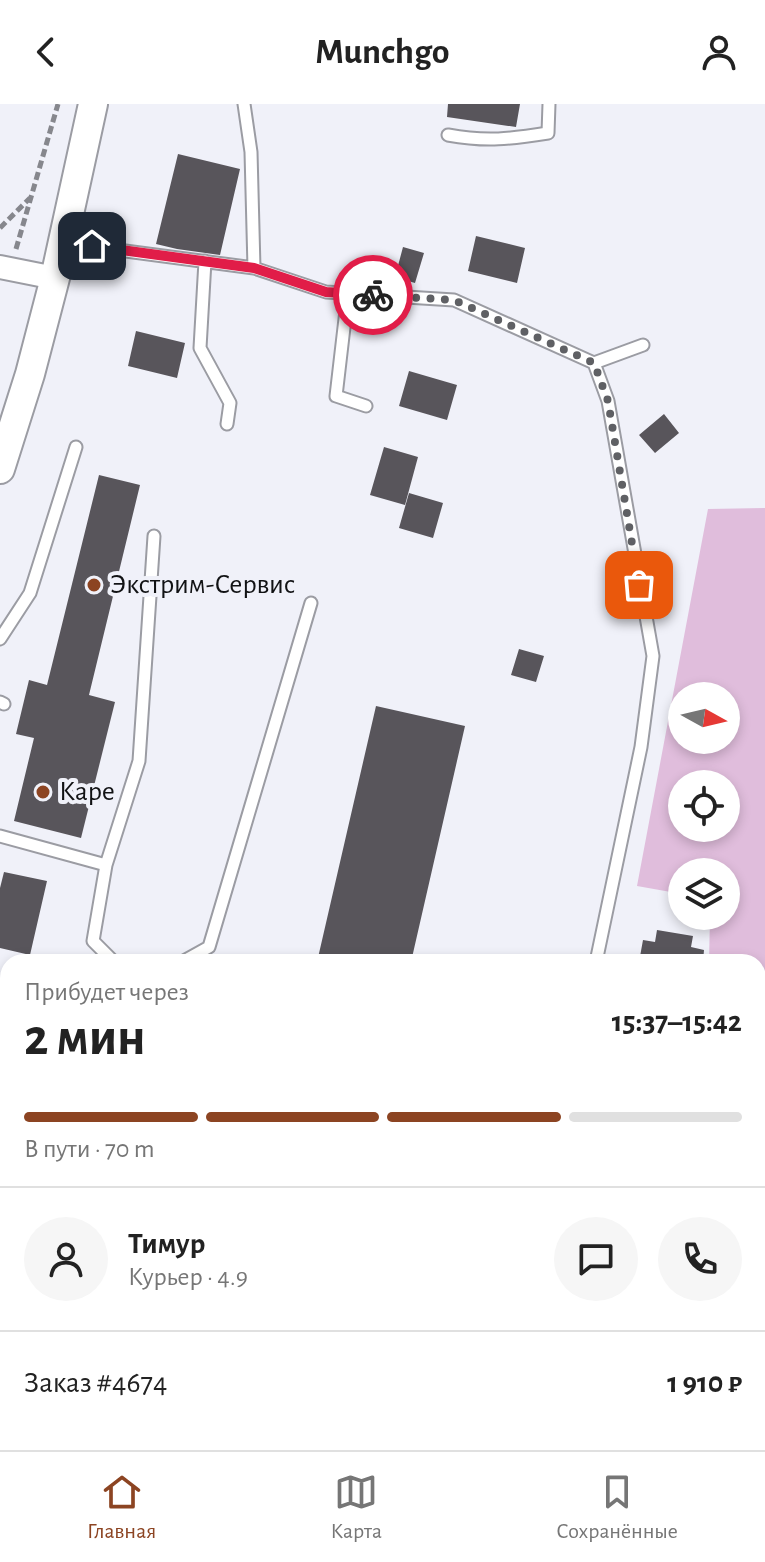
<!DOCTYPE html>
<html lang="ru">
<meta charset="utf-8">
<style>
:root{--surface:#fff;--page:#f6f6f6;--text:#222;--muted:#767676;--line:#e0e0e0;--accent:#8c4422}
body{margin:0;font-family:"Alegreya Sans",sans-serif;background:var(--page);color:var(--text);height:100vh;display:flex;flex-direction:column;font-size:30px;white-space:nowrap}
*{box-sizing:border-box;margin:0}
p{font-size:26px;color:var(--muted)}
.icon{flex:none;width:44px;height:44px;fill:none;stroke:currentColor;stroke-width:2;stroke-linecap:round;stroke-linejoin:round}
.map{position:relative;flex:1;overflow:hidden}
.drawer{position:absolute;left:0px;top:850px;width:766px;height:496px;display:flex;flex-direction:column;background:var(--surface);border-radius:24px 24px 0 0;box-shadow:0 4px 12px #0003}
.drawer>*{flex:none}
.needle{width:52px;rotate:98deg}
.buttons{position:absolute;left:668px;top:578px;display:grid;gap:16px}
.buttons a{display:grid;place-items:center;width:72px;height:72px;border-radius:50%;background:var(--surface);box-shadow:0 4px 12px #0003;font-size:40px}
.pin{position:absolute;display:grid;place-items:center;width:68px;height:68px;color:#fff;margin:-34px;border-radius:16px;box-shadow:0 4px 12px #0006}
.courier{position:absolute;display:grid;place-items:center;width:80px;height:80px;margin:-40px;border:6px solid #e11d48;border-radius:50%;background:#fff;color:#222;box-shadow:0 2px 10px #0007}
.overview em{font-style:normal;font-weight:700}
.overview div{display:flex;flex-direction:column-reverse}
.overview{display:flex;align-items:center;justify-content:space-between;height:136px;padding:0 24px}
h1{font-size:52px;font-weight:700;line-height:60px}
.bar{display:grid;grid-template-columns:repeat(4,1fr);gap:12px 8px;align-content:center;height:96px;padding:0 24px}
.bar i{height:10px;border-radius:6px;background:var(--line)}
.bar .current{background:var(--accent)}
.bar p{grid-column:span 4}
.line{display:flex;align-items:center;gap:20px;padding:0 24px;border-top:2px solid var(--line)}
.line div{flex:1}
.round{display:grid;place-items:center;flex:none;width:84px;height:84px;border-radius:42px;background:var(--page)}
header{display:flex;justify-content:space-between;align-items:center;height:104px;padding:0 24px;background:var(--surface);font-size:36px;font-weight:700}
.tabs{display:flex;justify-content:space-around;align-items:center;height:112px;border-top:2px solid var(--line);background:var(--surface);font-size:22px;color:var(--muted)}
.tabs a{display:grid;justify-items:center;gap:4px}
.tabs .current{color:var(--accent)}
.map>svg:first-child{display:block}
.green{fill:#e0bddc;fill-rule:evenodd}
.building{fill:#58555b}
.lines{fill:none;stroke-linecap:round;stroke-linejoin:round}
.service-casing{stroke:#9b9ca3;stroke-width:15}
.minor-casing{stroke:#9b9ca3;stroke-width:26}
.tertiary-casing{stroke:#9b9ca3;stroke-width:32}
.path{stroke:#86878d;stroke-width:5;stroke-dasharray:8 4;stroke-linecap:butt}
.service{stroke:#fff;stroke-width:11}
.minor{stroke:#fff;stroke-width:22}
.tertiary{stroke:#fff;stroke-width:28}
.done{stroke:#5f6064;stroke-width:8;stroke-dasharray:0 14.4}
.route{stroke:#e11d48;stroke-width:10}
.poi-dot{fill:#8c4422;stroke:#f0f1f9;stroke-width:3}
.labels{text-anchor:middle;dominant-baseline:central;stroke-width:8;stroke-linejoin:round;paint-order:stroke}
.poi-label{font-size:28px;fill:#111214;stroke:#f0f1f9;text-anchor:start}
</style>
<header><svg class="icon" aria-label="back" viewBox="0 0 24 24"><path d="M15 5l-7 7 7 7"/></svg>Munchgo<svg class="icon" aria-label="person" viewBox="0 0 24 24"><circle cx="12" cy="8" r="4"/><path d="M4 21q1-7 8-7t8 7"/></svg></header>
<div class="map">
<svg width="765" height="1346" viewBox="0 0 765 1346">
<rect width="100%" height="100%" fill="#f0f1f9"/>
<path class="green" d="M 765,404 L 765,1014 L 758,1013 L 758,858 L 709,858 L 710,812 L 726,812 L 726,768 L 682,768 L 682,790 L 637,782 L 708,405 ZM 682,592 L 726,592 L 726,636 L 682,636 ZM 682,680 L 726,680 L 726,724 L 682,724 Z
M 758,1033 L 765,1033 L 765,1346 L 521,1346 L 523,1338 L 758,1338 Z"/>
<path class="building" d="M 448,0 L 520,0 L 516,23 L 447,13 Z
M 178,50 L 240,65 L 220,151 L 177,145 L 156,140 Z
M 476,132 L 525,144 L 517,179 L 468,167 Z
M 403,143 L 424,149 L 415,179 L 395,173 Z
M 136,227 L 185,239 L 177,274 L 128,262 Z
M 409,267 L 457,281 L 447,316 L 399,302 Z
M 664,310 L 679,329 L 655,349 L 639,331 Z
M 384,343 L 418,353 L 405,401 L 370,391 Z
M 99,371 L 140,381 L 89,591 L 115,598 L 81,734 L 14,717 L 34,634 L 16,630 L 29,576 L 47,581 Z
M 409,389 L 443,399 L 433,434 L 399,424 Z
M 519,545 L 544,552 L 536,578 L 511,571 Z
M 376,602 L 465,622 L 411,858 L 317,858 Z
M 4,768 L 47,777 L 30,851 L 0,844 L 0,784 Z
M 657,826 L 693,832 L 691,843 L 704,846 L 703,858 L 639,858 L 643,836 L 655,838 Z"/>
<g class="lines">
<g class="service-casing">
<path id="service" d="M 244,0 L 251,48 L 254,164
M 448,31 C 486,38 511,35 548,29 L 549,0
M 65,139 L 254,164 L 326,188 L 454,196 L 594,259 L 608,297 L 653,552 L 641,643 L 596,858
M 205,157 L 200,244 L 230,299 L 227,320
M 348,189 L 336,292 L 366,302
M 594,259 L 643,241
M 0,535 L 30,489 L 76,343
M 0,598 L 4,600
M 0,732 L 106,761
M 114,858 L 93,837 L 106,761 L 139,657 L 154,432
M 182,858 L 209,843 L 311,499
M 0,921 L 8,924"/>
</g>
<g class="minor-casing">
<path id="minor" d="M 0,163 L 55,174"/>
</g>
<g class="tertiary-casing">
<path id="tertiary" d="M 0,365 L 30,270 L 55,174 L 93,0"/>
</g>
<path class="path" d="M 0,124 L 30,94
M 16,145 L 58,0"/>
<use href="#service" class="service"/>
<use href="#minor" class="minor"/>
<use href="#tertiary" class="tertiary"/>
</g>
<g class="lines">
<path class="done" d="M 373,191 L 454,196 L 594,259 L 608,297 L 639,481"/>
<path class="route" d="M 92,142 L 254,164 L 326,188 L 373,191"/>
</g>
<g class="poi-dot">
<circle cx="94" cy="481" r="8"/>
<circle cx="43" cy="688" r="8"/>
</g>
<g class="labels">
<g class="poi-label">
<text x="110" y="481">Экстрим-Сервис</text>
<text x="59" y="688">Каре</text>
</g>
</g>
</svg>
<div class="buttons">
<a><svg class="needle" viewBox="-14 -14 28 28"><path d="M0-13l5 13h-10z" fill="#e53935"/><path d="M0 13l5-13h-10z" fill="#767676"/></svg></a>
<a><svg class="icon" aria-label="locate" viewBox="0 0 24 24"><circle cx="12" cy="12" r="6"/><path d="M12 2v4M12 18v4M2 12h4M18 12h4"/></svg></a>
<a><svg class="icon" aria-label="layers" viewBox="0 0 24 24"><path d="M12 4l9 5-9 5-9-5zM3 14l9 5 9-5"/></svg></a>
</div>
<div class="pin" style="left:639px;top:481px;background:#ea580c"><svg class="icon" aria-label="bag" viewBox="0 0 24 24"><path d="M5 8h14l-1 12H6zM9 8a3 3 0 0 1 6 0"/></svg></div>
<div class="pin" style="left:92px;top:142px;background:#1f2937"><svg class="icon" aria-label="home" viewBox="0 0 24 24"><path d="M3 11l9-7 9 7M6 9v11h12V9"/></svg></div>
<div class="courier" style="left:373px;top:191px"><svg class="icon" aria-label="bike" viewBox="0 0 24 24"><circle cx="6" cy="16" r="4"/><circle cx="18" cy="16" r="4"/><path d="M6 16l4-8h5l3 8M10 8l3 8H6M13 5h3"/></svg></div>
<section class="drawer">
<div class="overview"><div><h1>2 мин</h1><p>Прибудет через</p></div><em>15:37–15:42</em></div>
<div class="bar"><i class="current"></i><i class="current"></i><i class="current"></i><i></i><p>В пути · 70 m</p></div>
<div class="line" style="height:144px"><a class="round"><svg class="icon" aria-label="person" viewBox="0 0 24 24"><circle cx="12" cy="8" r="4"/><path d="M4 21q1-7 8-7t8 7"/></svg></a><div><b>Тимур</b><p>Курьер · 4.9</p></div><a class="round"><svg class="icon" aria-label="chat" viewBox="0 0 24 24"><path d="M4 5h16v11H9l-5 4z"/></svg></a><a class="round"><svg class="icon" aria-label="phone" viewBox="0 0 24 24"><path d="M5 4h4l2 5-3 2q2 4 5 5l2-3 5 2v4C11 20 4 13 5 4z"/></svg></a></div>
<div class="line" style="height:104px"><div>Заказ #4674</div><b>1 910 ₽</b></div>
</section>
</div>
<nav class="tabs">
<a class="current"><svg class="icon" aria-label="home" viewBox="0 0 24 24"><path d="M3 11l9-7 9 7M6 9v11h12V9"/></svg>Главная</a>
<a><svg class="icon" aria-label="map" viewBox="0 0 24 24"><path d="M3 6l6-2 6 2 6-2v14l-6 2-6-2-6 2zM9 4v14M15 6v14"/></svg>Карта</a>
<a><svg class="icon" aria-label="saved" viewBox="0 0 24 24"><path d="M7 4h10v16l-5-4-5 4z"/></svg>Сохранённые</a>
</nav>
